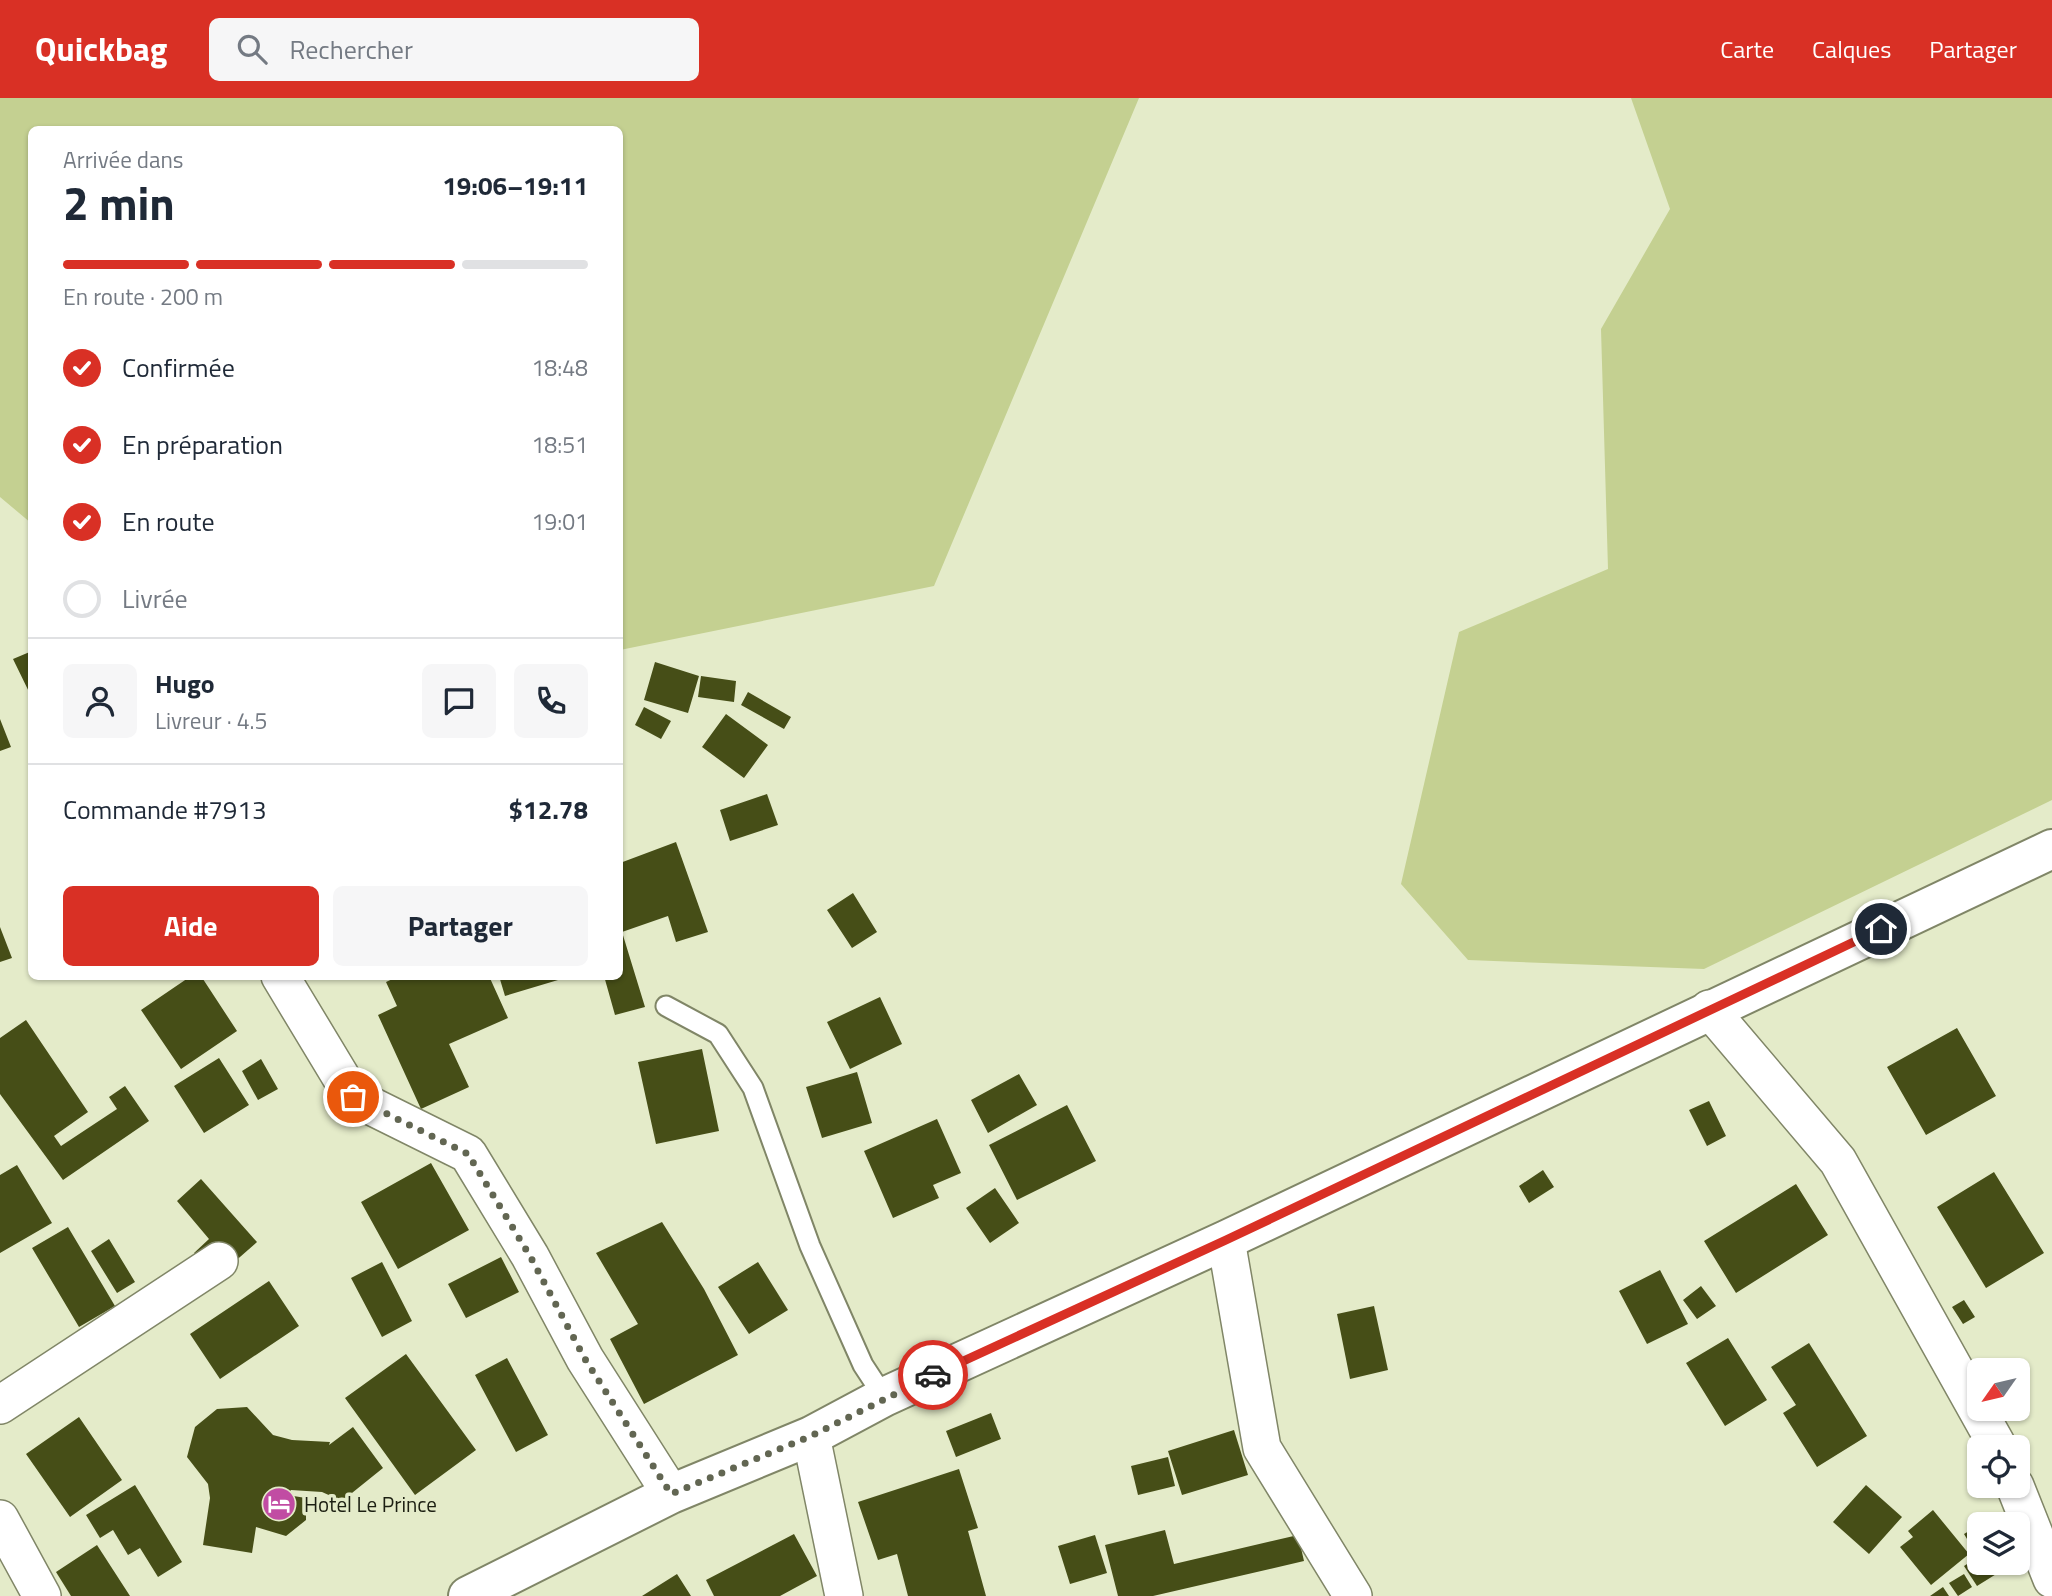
<!DOCTYPE html>
<html lang="fr">
<meta charset="utf-8">
<style>
:root{--surface:#fff;--page:#f6f6f7;--text:#1f2937;--muted:#747a83;--line:#e0e1e3;--accent:#d93025}
body{margin:0;font-family:"Titillium Web",sans-serif;background:var(--page);color:var(--text);height:100vh;display:flex;flex-direction:column;font-size:26px;white-space:nowrap}
*{box-sizing:border-box;margin:0}
p{font-size:23px;color:var(--muted)}
.icon{flex:none;width:38px;height:38px;fill:none;stroke:currentColor;stroke-width:2;stroke-linecap:round;stroke-linejoin:round}
.map{position:relative;flex:1;overflow:hidden}
.side{position:absolute;left:28px;top:28px;width:595px;height:854px;display:flex;flex-direction:column;background:var(--surface);border-radius:10px;box-shadow:0 2px 5px #0004}
.side>*{flex:none}
.needle{width:46px;rotate:236deg}
.controls{position:absolute;left:1967px;top:1260px;display:grid;gap:14px}
.controls a{display:grid;place-items:center;width:63px;height:63px;border-radius:10px;background:var(--surface);box-shadow:0 2px 5px #0004;font-size:35px}
.pin{position:absolute;display:grid;place-items:center;width:60px;height:60px;color:#fff;margin:-30px;border:4px solid #fff;border-radius:50%;box-shadow:0 2px 7px #0007}
.courier{position:absolute;display:grid;place-items:center;width:70px;height:70px;margin:-35px;border:5px solid #d93025;border-radius:50%;background:#fff;color:#222;box-shadow:0 2px 9px #0007}
.summary em{font-style:normal;font-weight:700}
.summary div{display:flex;flex-direction:column-reverse}
.summary{display:flex;align-items:center;justify-content:space-between;height:119px;padding:0 35px}
h1{font-size:46px;font-weight:700;line-height:52px}
.bar{display:grid;grid-template-columns:repeat(4,1fr);gap:10px 7px;align-content:center;height:84px;padding:0 35px}
.bar i{height:9px;border-radius:5px;background:var(--line)}
.bar .on{background:var(--accent)}
.bar p{grid-column:span 4}
.line{display:flex;align-items:center;gap:18px;padding:0 35px;border-top:2px solid var(--line)}
.line div{flex:1}
.round{display:grid;place-items:center;flex:none;width:74px;height:74px;border-radius:10px;background:var(--page)}
ol{padding:0 35px;list-style:none}
li{display:flex;align-items:center;gap:21px;height:77px}
li p{margin-inline-start:auto}
li .icon{padding:7px;border-radius:50%;background:var(--accent);color:#fff;stroke-width:4}
li:last-child{color:var(--muted)}
li i{width:38px;height:38px;border:4px solid var(--line);border-radius:50%}
.button{display:flex;gap:14px;margin-top:auto;padding:14px 35px}
.button a{flex:1;height:80px;border-radius:10px;background:var(--accent);color:#fff;font-size:28px;font-weight:700;line-height:80px;text-align:center}
.button a+a{background:var(--page);color:var(--text)}
header{display:flex;align-items:center;gap:42px;box-sizing:border-box;height:98px;padding:0 35px;background:var(--accent);color:#fff}
header strong{font-size:33px}
nav{display:flex;gap:38px;margin-inline-start:auto;font-size:24px}
.search{width:490px;height:63px;background:var(--page);display:flex;align-items:center;gap:18px;box-sizing:border-box;padding:0 24px;border-radius:10px;color:var(--muted);font-size:26px}
.map>svg:first-child{display:block}
.green{fill:#c4d091}
.building{fill:#464e17}
.lines{fill:none;stroke-linecap:round;stroke-linejoin:round}
.service-casing{stroke:#808667;stroke-width:23}
.minor-casing{stroke:#808667;stroke-width:40}
.trunk-casing{stroke:#808667;stroke-width:42}
.service{stroke:#fff;stroke-width:19}
.minor{stroke:#fff;stroke-width:37}
.trunk{stroke:#fff;stroke-width:38}
.done{stroke:#626652;stroke-width:7;stroke-dasharray:0 12.6}
.route{stroke:#d93025;stroke-width:9}
.labels{text-anchor:middle;dominant-baseline:central;stroke-width:7;stroke-linejoin:round;paint-order:stroke}
.poi-label{font-size:21px;fill:#1c1f12;stroke:#e4ebc9;text-anchor:start}
</style>
<header>
<strong>Quickbag</strong>
<div class="search"><svg class="icon" aria-label="search" viewBox="0 0 24 24"><circle cx="10" cy="10" r="6"/><path d="M15 15l6 6"/></svg>Rechercher</div>
<nav><a>Carte</a><a>Calques</a><a>Partager</a></nav>
</header>
<div class="map">
<svg width="2052" height="1498" viewBox="0 0 2052 1498">
<rect width="100%" height="100%" fill="#e4ebc9"/>
<path class="green" d="M 0,0 L 1139,0 L 934,488 L 620,552 L 620,32 L 32,32 L 31,425 L 0,399 Z
M 1631,0 L 2052,0 L 2052,702 L 1704,871 L 1468,862 L 1401,786 L 1459,534 L 1608,471 L 1601,231 L 1670,111 Z"/>
<path class="building" d="M 32,553 L 32,600 L 13,561 Z
M 655,564 L 699,578 L 688,615 L 644,602 Z
M 701,578 L 736,583 L 734,604 L 698,599 Z
M 748,594 L 791,619 L 784,631 L 741,607 Z
M 644,609 L 671,623 L 661,641 L 635,627 Z
M 726,616 L 768,647 L 744,680 L 702,649 Z
M 0,621 L 11,649 L 0,653 Z
M 767,696 L 778,727 L 730,743 L 720,712 Z
M 676,744 L 708,834 L 676,844 L 668,818 L 622,834 L 645,909 L 615,917 L 604,878 L 620,878 L 620,765 Z
M 853,795 L 877,834 L 852,850 L 827,812 Z
M 0,829 L 12,860 L 0,864 Z
M 191,878 L 201,878 L 237,933 L 181,971 L 141,912 Z
M 399,878 L 489,878 L 508,920 L 449,946 L 469,989 L 421,1011 L 378,917 L 397,908 L 386,884 Z
M 499,878 L 568,878 L 568,879 L 505,898 Z
M 880,899 L 902,946 L 850,971 L 827,924 Z
M 26,922 L 88,1014 L 54,1038 L 61,1048 L 117,1011 L 109,999 L 125,988 L 149,1023 L 63,1082 L 0,996 L 0,940 Z
M 1957,930 L 1996,998 L 1926,1037 L 1887,969 Z
M 702,951 L 719,1033 L 656,1046 L 638,964 Z
M 219,960 L 249,1007 L 204,1035 L 174,988 Z
M 261,961 L 278,991 L 258,1002 L 242,973 Z
M 857,974 L 872,1025 L 822,1040 L 806,989 Z
M 1019,976 L 1037,1007 L 988,1035 L 971,1002 Z
M 1709,1003 L 1726,1038 L 1707,1048 L 1689,1012 Z
M 1067,1007 L 1096,1063 L 1017,1102 L 989,1047 Z
M 937,1021 L 961,1075 L 933,1087 L 939,1100 L 893,1120 L 864,1053 Z
M 431,1065 L 469,1132 L 398,1171 L 361,1104 Z
M 17,1067 L 52,1125 L 0,1155 L 0,1077 Z
M 1543,1072 L 1554,1089 L 1529,1105 L 1519,1088 Z
M 1994,1074 L 2044,1155 L 1986,1190 L 1937,1109 Z
M 201,1081 L 257,1144 L 216,1180 L 194,1155 L 209,1141 L 177,1103 Z
M 1796,1086 L 1828,1137 L 1736,1195 L 1704,1143 Z
M 995,1090 L 1019,1125 L 990,1145 L 966,1110 Z
M 662,1124 L 704,1191 L 738,1257 L 644,1306 L 610,1241 L 638,1226 L 596,1155 Z
M 68,1129 L 115,1208 L 79,1229 L 32,1150 Z
M 109,1141 L 135,1184 L 117,1195 L 91,1153 Z
M 501,1159 L 519,1194 L 466,1220 L 448,1186 Z
M 382,1164 L 412,1223 L 382,1239 L 351,1180 Z
M 758,1164 L 788,1212 L 749,1236 L 718,1189 Z
M 1660,1172 L 1688,1226 L 1647,1246 L 1619,1193 Z
M 269,1183 L 299,1228 L 220,1281 L 190,1236 Z
M 1701,1188 L 1716,1208 L 1697,1221 L 1683,1202 Z
M 1964,1202 L 1975,1219 L 1963,1226 L 1952,1209 Z
M 1374,1208 L 1388,1272 L 1350,1281 L 1337,1216 Z
M 1728,1240 L 1767,1302 L 1725,1328 L 1686,1265 Z
M 1809,1245 L 1867,1338 L 1817,1369 L 1783,1315 L 1796,1307 L 1771,1269 Z
M 406,1256 L 476,1352 L 415,1397 L 345,1300 Z
M 507,1260 L 548,1337 L 516,1354 L 475,1277 Z
M 247,1309 L 273,1337 L 292,1342 L 330,1344 L 329,1347 L 353,1329 L 383,1370 L 342,1403 L 322,1394 L 291,1392 L 287,1397 L 306,1400 L 306,1422 L 286,1438 L 256,1429 L 252,1455 L 203,1447 L 210,1400 L 208,1386 L 187,1359 L 195,1329 L 217,1311 Z
M 991,1315 L 1001,1341 L 956,1359 L 946,1333 Z
M 79,1319 L 122,1382 L 70,1419 L 26,1356 Z
M 1234,1332 L 1248,1377 L 1182,1397 L 1168,1353 Z
M 1168,1359 L 1175,1388 L 1138,1397 L 1131,1368 Z
M 959,1371 L 978,1430 L 968,1433 L 986,1498 L 908,1498 L 897,1456 L 878,1462 L 858,1404 Z
M 135,1387 L 182,1464 L 158,1479 L 140,1450 L 128,1457 L 113,1432 L 100,1440 L 86,1417 Z
M 1866,1387 L 1902,1419 L 1869,1456 L 1833,1424 Z
M 1933,1412 L 1969,1456 L 1931,1487 L 1900,1449 L 1913,1439 L 1908,1433 Z
M 1979,1427 L 1979,1465 L 2014,1465 L 1977,1488 L 1964,1468 L 1978,1459 L 1964,1436 Z
M 1165,1432 L 1174,1466 L 1298,1437 L 1304,1463 L 1153,1498 L 1118,1498 L 1105,1447 Z
M 794,1436 L 817,1478 L 780,1498 L 714,1498 L 706,1482 Z
M 1095,1437 L 1107,1475 L 1070,1486 L 1058,1448 Z
M 97,1447 L 130,1498 L 71,1498 L 56,1474 Z
M 677,1476 L 691,1498 L 642,1498 Z
M 1964,1476 L 1972,1489 L 1958,1498 L 1949,1485 Z
M 1943,1489 L 1949,1498 L 1930,1498 Z"/>
<g class="lines">
<g class="service-casing">
<path id="service" d="M 666,908 L 718,936 L 753,990 L 810,1148 L 863,1267 L 884,1299"/>
</g>
<g class="minor-casing">
<path id="minor" d="M 280,878 L 353,999 L 468,1056 L 530,1158 L 585,1261 L 671,1396
M 1709,911 L 1838,1063 L 1998,1349
M 1226,1142 L 1262,1350 L 1353,1498
M 0,1307 L 219,1163
M 811,1338 L 844,1498
M 2015,1388 L 2052,1481
M 0,1421 L 42,1498"/>
</g>
<g class="trunk-casing">
<path id="trunk" d="M 468,1498 L 671,1396 L 811,1338 L 884,1299 L 1226,1142 L 2052,751"/>
</g>
<use href="#service" class="service"/>
<use href="#minor" class="minor"/>
<use href="#trunk" class="trunk"/>
</g>
<g class="lines">
<path class="done" d="M 353,999 L 468,1056 L 530,1158 L 585,1261 L 671,1396 L 811,1338 L 933,1277"/>
<path class="route" d="M 933,1277 L 1226,1142 L 1881,831"/>
</g>
<defs>
<g id="hotel-disc" transform="scale(1.75)"><circle r="9.5" fill="#c14ca3" stroke="#e4ebc9"/><path d="M-6-4.5h1.5V1H6V5H4.5V3h-9V5H-6ZM-4 0a1.8 1.8 0 1 1 3.6 0ZM.5 0V-2.5h3Q6-2.5 6 0Z" fill="#fff"/></g>
</defs>
<g fill-rule="evenodd">
<use href="#hotel-disc" x="279" y="1406"/>
</g>
<g class="labels">
<g class="poi-label">
<text x="304" y="1406">Hotel Le Prince</text>
</g>
</g>
</svg>
<div class="controls">
<a><svg class="needle" viewBox="-14 -14 28 28"><path d="M0-13l5 13h-10z" fill="#e53935"/><path d="M0 13l5-13h-10z" fill="#747a83"/></svg></a>
<a><svg class="icon" aria-label="locate" viewBox="0 0 24 24"><circle cx="12" cy="12" r="6"/><path d="M12 2v4M12 18v4M2 12h4M18 12h4"/></svg></a>
<a><svg class="icon" aria-label="layers" viewBox="0 0 24 24"><path d="M12 4l9 5-9 5-9-5zM3 14l9 5 9-5"/></svg></a>
</div>
<div class="pin" style="left:353px;top:999px;background:#ea580c"><svg class="icon" aria-label="bag" viewBox="0 0 24 24"><path d="M5 8h14l-1 12H6zM9 8a3 3 0 0 1 6 0"/></svg></div>
<div class="pin" style="left:1881px;top:831px;background:#1f2937"><svg class="icon" aria-label="home" viewBox="0 0 24 24"><path d="M3 11l9-7 9 7M6 9v11h12V9"/></svg></div>
<div class="courier" style="left:933px;top:1277px"><svg class="icon" aria-label="car" viewBox="0 0 24 24"><path d="M5 17H2v-5l4-1 3-4h7l3 4 3 1v5h-3M9 17h6M6 11h13"/><circle cx="7" cy="17" r="2"/><circle cx="17" cy="17" r="2"/></svg></div>
<section class="side">
<div class="summary"><div><h1>2 min</h1><p>Arrivée dans</p></div><em>19:06–19:11</em></div>
<div class="bar"><i class="on"></i><i class="on"></i><i class="on"></i><i></i><p>En route · 200 m</p></div>
<ol>
<li><svg class="icon" aria-label="check" viewBox="0 0 24 24"><path d="M5 12l5 5 9-10"/></svg>Confirmée<p>18:48</p></li>
<li><svg class="icon" aria-label="check" viewBox="0 0 24 24"><path d="M5 12l5 5 9-10"/></svg>En préparation<p>18:51</p></li>
<li><svg class="icon" aria-label="check" viewBox="0 0 24 24"><path d="M5 12l5 5 9-10"/></svg>En route<p>19:01</p></li>
<li><i></i>Livrée</li>
</ol>
<div class="line" style="height:126px"><a class="round"><svg class="icon" aria-label="person" viewBox="0 0 24 24"><circle cx="12" cy="8" r="4"/><path d="M4 21q1-7 8-7t8 7"/></svg></a><div><b>Hugo</b><p>Livreur · 4.5</p></div><a class="round"><svg class="icon" aria-label="chat" viewBox="0 0 24 24"><path d="M4 5h16v11H9l-5 4z"/></svg></a><a class="round"><svg class="icon" aria-label="phone" viewBox="0 0 24 24"><path d="M5 4h4l2 5-3 2q2 4 5 5l2-3 5 2v4C11 20 4 13 5 4z"/></svg></a></div>
<div class="line" style="height:91px"><div>Commande #7913</div><b>$12.78</b></div>
<div class="button"><a>Aide</a><a>Partager</a></div>
</section>
</div>
